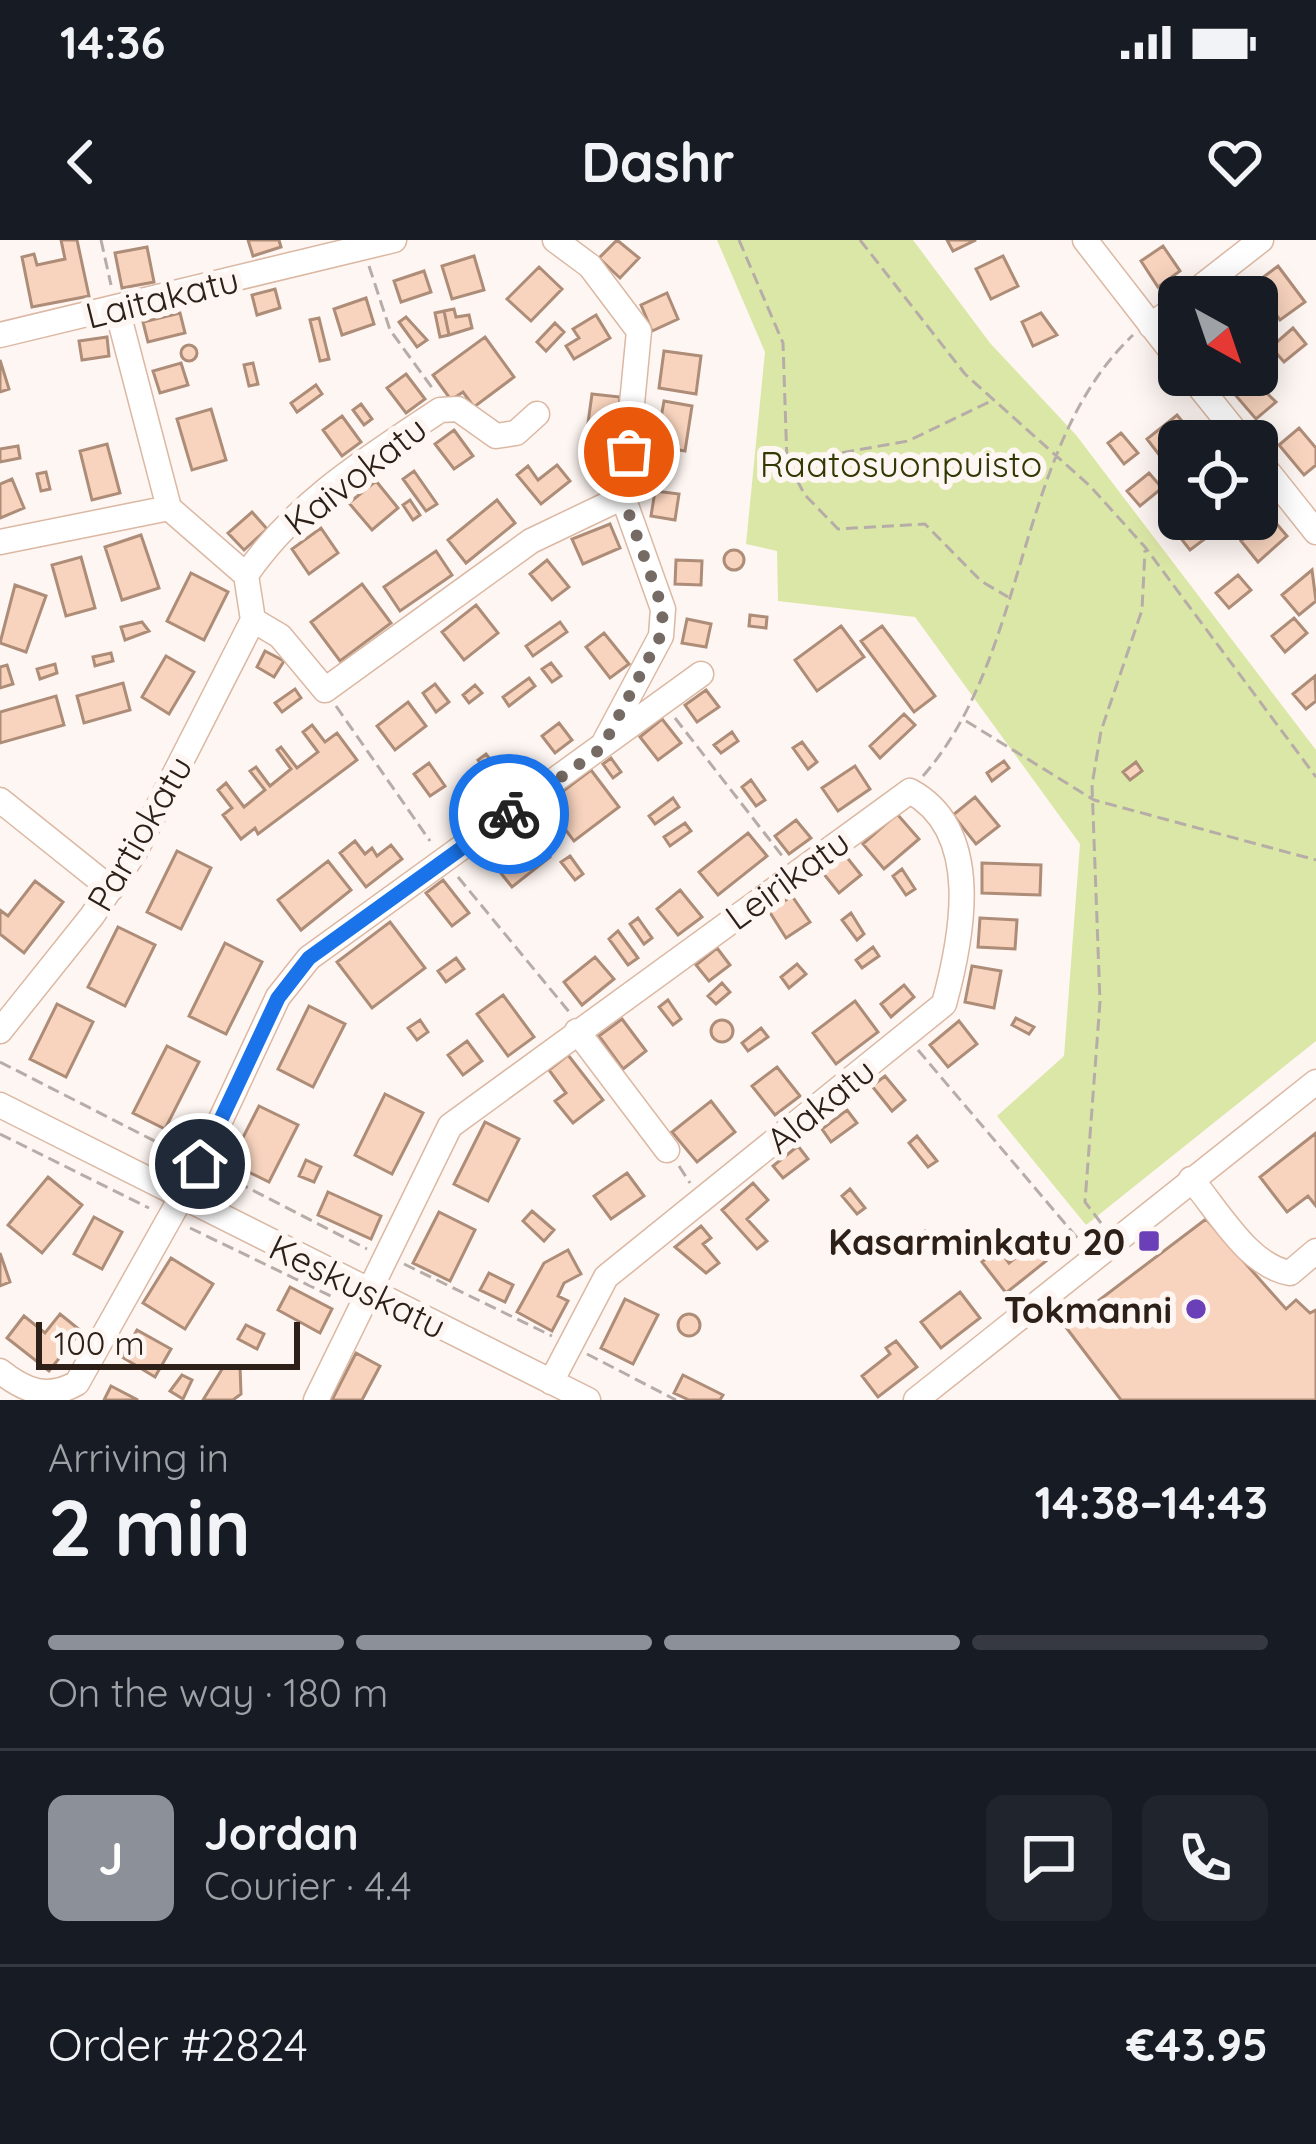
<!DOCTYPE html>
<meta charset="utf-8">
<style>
:root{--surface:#171b24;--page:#20242c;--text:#f1f3f6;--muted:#9ea1a6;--line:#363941;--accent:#8c9099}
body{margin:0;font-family:Quicksand,sans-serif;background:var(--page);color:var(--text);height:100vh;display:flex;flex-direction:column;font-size:45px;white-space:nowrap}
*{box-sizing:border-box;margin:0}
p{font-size:39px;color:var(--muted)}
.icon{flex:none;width:66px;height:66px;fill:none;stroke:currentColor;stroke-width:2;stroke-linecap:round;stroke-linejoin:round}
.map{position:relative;height:1160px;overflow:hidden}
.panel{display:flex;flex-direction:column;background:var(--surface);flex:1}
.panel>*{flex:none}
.needle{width:78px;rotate:140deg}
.tools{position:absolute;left:1158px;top:36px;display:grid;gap:24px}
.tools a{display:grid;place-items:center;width:120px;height:120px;border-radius:18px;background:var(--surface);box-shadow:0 6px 30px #0003;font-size:60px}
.scale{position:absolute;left:36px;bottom:30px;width:264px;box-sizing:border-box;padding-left:12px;border:6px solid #2d2018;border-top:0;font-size:33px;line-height:42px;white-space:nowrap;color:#2d2018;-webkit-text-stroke:9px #fef6f2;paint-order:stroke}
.pin{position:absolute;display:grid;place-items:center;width:102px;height:102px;color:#fff;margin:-51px;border:6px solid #fff;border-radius:50%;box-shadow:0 3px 12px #0007}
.courier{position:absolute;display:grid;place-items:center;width:120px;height:120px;margin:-60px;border:9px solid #1a73e8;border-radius:50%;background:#fff;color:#222;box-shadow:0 3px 15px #0007}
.headline em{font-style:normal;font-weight:800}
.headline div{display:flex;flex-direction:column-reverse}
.headline{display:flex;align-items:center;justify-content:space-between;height:204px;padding:0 48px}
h1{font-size:78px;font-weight:800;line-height:90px}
.bar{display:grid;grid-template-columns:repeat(4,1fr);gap:18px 12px;align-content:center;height:144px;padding:0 48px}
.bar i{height:15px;border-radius:9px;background:var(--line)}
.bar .on{background:var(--accent)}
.bar p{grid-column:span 4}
.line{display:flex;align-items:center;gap:30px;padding:0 48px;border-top:3px solid var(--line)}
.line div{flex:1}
.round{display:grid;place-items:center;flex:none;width:126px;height:126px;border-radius:18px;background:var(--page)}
.status{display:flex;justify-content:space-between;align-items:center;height:84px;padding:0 60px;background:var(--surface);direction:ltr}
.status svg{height:33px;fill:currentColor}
header{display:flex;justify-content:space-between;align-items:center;height:156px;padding:0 48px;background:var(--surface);font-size:54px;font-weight:800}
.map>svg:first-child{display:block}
.green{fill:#dbe7a6}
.building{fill:#f8d4be;stroke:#ad8c78;stroke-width:3}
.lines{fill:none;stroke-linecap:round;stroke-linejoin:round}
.minor-casing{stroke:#dbb8a3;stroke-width:27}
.path{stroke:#b7ada8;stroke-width:3;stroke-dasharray:12 6;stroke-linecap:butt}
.minor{stroke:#fff;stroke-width:24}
.done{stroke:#766b64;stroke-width:12;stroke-dasharray:0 21.6}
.route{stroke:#1a73e8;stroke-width:15}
.poi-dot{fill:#6a3fb7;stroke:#fef6f2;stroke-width:4.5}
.labels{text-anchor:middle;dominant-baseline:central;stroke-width:12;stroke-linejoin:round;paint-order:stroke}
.street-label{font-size:36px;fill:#2d2018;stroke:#fef6f2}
.park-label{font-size:36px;fill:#313802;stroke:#fef6f2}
.poi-label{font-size:36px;font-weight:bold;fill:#2d2018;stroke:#fef6f2;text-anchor:end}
</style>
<div class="status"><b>14:36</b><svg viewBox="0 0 49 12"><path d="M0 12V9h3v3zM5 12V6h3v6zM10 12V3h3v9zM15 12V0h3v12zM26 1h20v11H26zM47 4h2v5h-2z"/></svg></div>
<header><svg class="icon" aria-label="back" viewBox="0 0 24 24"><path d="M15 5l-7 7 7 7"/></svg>Dashr<svg class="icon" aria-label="heart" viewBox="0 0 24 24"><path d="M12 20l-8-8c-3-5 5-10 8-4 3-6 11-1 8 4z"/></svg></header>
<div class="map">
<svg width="1316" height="1160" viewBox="0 0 1316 1160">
<rect width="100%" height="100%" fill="#fef6f2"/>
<path class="green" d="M 717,0 L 913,0 L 990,103 L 1076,195 L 1316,510 L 1316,801 L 1086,985 L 997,876 L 1064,816 L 1080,604 L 915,377 L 778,361 L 777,311 L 746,304 L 765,112 Z"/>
<path class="building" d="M 61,0 L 77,0 L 89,56 L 32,67 L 22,17 L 34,14 L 37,25 L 65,19 Z
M 248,0 L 279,0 L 281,7 L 253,16 Z
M 617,0 L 639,18 L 620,38 L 599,18 Z
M 947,0 L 976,0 L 953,11 Z
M 1163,6 L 1180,31 L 1158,47 L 1141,21 Z
M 147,7 L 154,42 L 122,48 L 115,13 Z
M 474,16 L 484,50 L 452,59 L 442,26 Z
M 1003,16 L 1018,46 L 991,59 L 976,29 Z
M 1278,26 L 1305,62 L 1280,80 L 1254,44 Z
M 539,27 L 562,49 L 531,81 L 507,59 Z
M 424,31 L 431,52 L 401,62 L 394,41 Z
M 275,49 L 280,68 L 257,75 L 252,55 Z
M 667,53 L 678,79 L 652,91 L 641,65 Z
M 366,58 L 374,84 L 342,95 L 334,69 Z
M 454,69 L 456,77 L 469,75 L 472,88 L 449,95 L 444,71 Z
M 444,71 L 449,95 L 440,97 L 435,73 Z
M 180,73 L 185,93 L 148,102 L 143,82 Z
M 1041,73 L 1057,95 L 1033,106 L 1022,82 Z
M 596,75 L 610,98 L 574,119 L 566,106 L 579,98 L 573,89 Z
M 406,77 L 427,100 L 417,107 L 399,82 Z
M 319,78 L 329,119 L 320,121 L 310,80 Z
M 555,83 L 564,92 L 546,111 L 537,102 Z
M 1293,88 L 1306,104 L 1284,122 L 1271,107 Z
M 107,97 L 109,116 L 82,120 L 79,101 Z
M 485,97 L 514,137 L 474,167 L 463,152 L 451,160 L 433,135 Z
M181 113a8 8 0 1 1 16 0a8 8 0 1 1-16 0Z
M 664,111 L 701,116 L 696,154 L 659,148 Z
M 0,120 L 9,149 L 0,152 Z
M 181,123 L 188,145 L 160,153 L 153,131 Z
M 253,123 L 258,144 L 249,146 L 244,125 Z
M 406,134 L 425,159 L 406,173 L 387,148 Z
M 1248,135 L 1276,162 L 1256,179 L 1231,150 Z
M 316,145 L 322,154 L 297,172 L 291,163 Z
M 592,154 L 620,157 L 617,187 L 588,183 Z
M 664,161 L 692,166 L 685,211 L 656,206 Z
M 361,164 L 372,179 L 364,185 L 353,170 Z
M 211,169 L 226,220 L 192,230 L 177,179 Z
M 1177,175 L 1194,196 L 1179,201 L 1179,208 L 1163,220 L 1147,199 Z
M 342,176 L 361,202 L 342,216 L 323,190 Z
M 1299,188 L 1316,208 L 1316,225 L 1304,235 L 1279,205 Z
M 454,190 L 473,216 L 454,229 L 435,204 Z
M 1121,193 L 1138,213 L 1124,224 L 1108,203 Z
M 107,204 L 120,253 L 92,260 L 80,211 Z
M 18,206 L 20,218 L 0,222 L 0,209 Z
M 557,225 L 570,241 L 541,264 L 517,235 L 528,226 L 538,240 Z
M 414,231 L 437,264 L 426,271 L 403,239 Z
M 46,232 L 50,249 L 41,251 L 37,234 Z
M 1149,233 L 1162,248 L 1140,266 L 1127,251 Z
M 12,239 L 24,268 L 0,278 L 0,244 Z
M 376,241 L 398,268 L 372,290 L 349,263 Z
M 655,251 L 679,254 L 675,280 L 651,276 Z
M 410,260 L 420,275 L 413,280 L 403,265 Z
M 497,260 L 515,283 L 466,323 L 448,300 Z
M 252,272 L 267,289 L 244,310 L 228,293 Z
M 1270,276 L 1287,296 L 1258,322 L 1241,301 Z
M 1183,279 L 1192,279 L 1206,298 L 1190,310 L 1172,287 Z
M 610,284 L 620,308 L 583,324 L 572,299 Z
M 321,288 L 338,313 L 309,334 L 292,309 Z
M 141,295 L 159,348 L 122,360 L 105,307 Z
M724 320a10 10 0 1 1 20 0a10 10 0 1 1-20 0Z
M 436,311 L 452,335 L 400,371 L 384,347 Z
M 81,317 L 95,368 L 66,376 L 52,325 Z
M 547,320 L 569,347 L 552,360 L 530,334 Z
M 676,320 L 702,321 L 701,345 L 675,344 Z
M 1312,330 L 1316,361 L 1299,375 L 1282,355 Z
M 191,333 L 228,352 L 204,400 L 167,381 Z
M 1238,335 L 1251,350 L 1229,368 L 1216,353 Z
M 362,344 L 391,383 L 340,421 L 311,382 Z
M 15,345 L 46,356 L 26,412 L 0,403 Z
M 476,365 L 498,393 L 464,420 L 442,392 Z
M 750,375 L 767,377 L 766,388 L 749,386 Z
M 1294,378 L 1307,393 L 1285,412 L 1272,396 Z
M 687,379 L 711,384 L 706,407 L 682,403 Z
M 142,382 L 149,391 L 125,400 L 121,387 Z
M 560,382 L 567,392 L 533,416 L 526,406 Z
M 841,386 L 864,417 L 817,451 L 795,420 Z
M 882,386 L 935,456 L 914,472 L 861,401 Z
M 604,393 L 629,424 L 610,438 L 586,407 Z
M 265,411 L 284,421 L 274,437 L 257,427 Z
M 111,413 L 113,421 L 95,426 L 93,417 Z
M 166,416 L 194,432 L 169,474 L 142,457 Z
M 551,423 L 561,436 L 552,442 L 542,429 Z
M 55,424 L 57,433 L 40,439 L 37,429 Z
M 7,425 L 13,444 L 0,448 L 0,427 Z
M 1315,436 L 1316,461 L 1306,469 L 1293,454 Z
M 529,438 L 535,446 L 509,466 L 503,457 Z
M 123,443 L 130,470 L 84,483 L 77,456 Z
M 435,444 L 449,462 L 436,472 L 423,453 Z
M 475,445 L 482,453 L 469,463 L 463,455 Z
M 295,449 L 301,458 L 282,472 L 275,463 Z
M 706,450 L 719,467 L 697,482 L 685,465 Z
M 56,456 L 64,485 L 0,503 L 0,472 Z
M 408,462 L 426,486 L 395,510 L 377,486 Z
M 904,474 L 915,485 L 880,518 L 870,506 Z
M 662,479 L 681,503 L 658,520 L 640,497 Z
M 559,483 L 572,500 L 555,513 L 542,496 Z
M 312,485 L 325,502 L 337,493 L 357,520 L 258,594 L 255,588 L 241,599 L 223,575 L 232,568 L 218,550 L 226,543 L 244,567 L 265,550 L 250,531 L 256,527 L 270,546 L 291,529 L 277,510 L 281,507 L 297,528 L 318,512 L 303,492 Z
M 732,492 L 738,501 L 721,513 L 714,505 Z
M 802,502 L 817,522 L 808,529 L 793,508 Z
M 486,514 L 503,536 L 494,543 L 478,520 Z
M 611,518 L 621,532 L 613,538 L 603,524 Z
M 1004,521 L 1009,528 L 992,541 L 987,533 Z
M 1136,522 L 1142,531 L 1130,540 L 1123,532 Z
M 429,523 L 445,546 L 430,556 L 414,534 Z
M 855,526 L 870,549 L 838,571 L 822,548 Z
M 591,530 L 619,567 L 574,601 L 546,564 Z
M 751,540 L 765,560 L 756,566 L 742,547 Z
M 975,557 L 999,586 L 976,604 L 953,575 Z
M 673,558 L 679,567 L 655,584 L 649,576 Z
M 897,574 L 919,599 L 884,629 L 863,604 Z
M 796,580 L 811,598 L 789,614 L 775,596 Z
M 685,583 L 691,591 L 670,606 L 664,597 Z
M 525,587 L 550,617 L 512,647 L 488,617 Z
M 748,593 L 767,616 L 718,655 L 699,632 Z
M 355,601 L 365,614 L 372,608 L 377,616 L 391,605 L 402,619 L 366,647 L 340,613 Z
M 177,611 L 211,628 L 181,689 L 147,672 Z
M 845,615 L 861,635 L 839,653 L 823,633 Z
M 570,616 L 583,634 L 575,640 L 561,622 Z
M 328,621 L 351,650 L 301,690 L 278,660 Z
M 982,623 L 1041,625 L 1040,655 L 982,653 Z
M 902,629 L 915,649 L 906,655 L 893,636 Z
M 443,640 L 469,673 L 452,686 L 426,653 Z
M 35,641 L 63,662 L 24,713 L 0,694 L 0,670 L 8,676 Z
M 680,650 L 702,677 L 678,695 L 657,669 Z
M 792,656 L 810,682 L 786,698 L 769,671 Z
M 851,673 L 864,694 L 857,700 L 842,680 Z
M 638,678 L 652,698 L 644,704 L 630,684 Z
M 980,678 L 1017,680 L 1015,709 L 978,707 Z
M 390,682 L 425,728 L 372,768 L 337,722 Z
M 118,687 L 155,705 L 125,766 L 88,747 Z
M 618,691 L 638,718 L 628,725 L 609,699 Z
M 225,703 L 262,722 L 226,794 L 189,776 Z
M 873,707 L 879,716 L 862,728 L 856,720 Z
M 717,708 L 730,725 L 709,741 L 696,725 Z
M 595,717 L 614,739 L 582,765 L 564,742 Z
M 456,718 L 464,729 L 446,742 L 438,731 Z
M 797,724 L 806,734 L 789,748 L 781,737 Z
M 972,726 L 1001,731 L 994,768 L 965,762 Z
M 722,743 L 730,752 L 716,764 L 708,756 Z
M 904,745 L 914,757 L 891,777 L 881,764 Z
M 503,755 L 534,797 L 508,816 L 477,774 Z
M 668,760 L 681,779 L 673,785 L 659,767 Z
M 855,761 L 878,792 L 836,824 L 813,793 Z
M 57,764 L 93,782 L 66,837 L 30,819 Z
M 309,766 L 345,784 L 313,847 L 278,829 Z
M 1016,778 L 1034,787 L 1029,794 L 1012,785 Z
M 622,779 L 646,811 L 623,829 L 599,796 Z
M 420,780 L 428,792 L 417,800 L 408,788 Z
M711 791a11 11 0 1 1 22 0a11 11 0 1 1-22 0Z
M 959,781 L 977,804 L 948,827 L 930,805 Z
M 761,788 L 768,797 L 748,811 L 742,803 Z
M 467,801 L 482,821 L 463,835 L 448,815 Z
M 167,806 L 199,822 L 165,889 L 133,873 Z
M 568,815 L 603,860 L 573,883 L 555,861 L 566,853 L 549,830 Z
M 777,827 L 800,856 L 775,875 L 752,846 Z
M 885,836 L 905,860 L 892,871 L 872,846 Z
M 385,854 L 423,873 L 392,934 L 355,915 Z
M 711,861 L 735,892 L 697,922 L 672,892 Z
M 259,866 L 298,885 L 269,942 L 230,923 Z
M 847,870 L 857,883 L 831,902 L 822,889 Z
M 485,882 L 519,899 L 488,961 L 454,944 Z
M 1316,893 L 1316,966 L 1308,956 L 1287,972 L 1260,937 Z
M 917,896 L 937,921 L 928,927 L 909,903 Z
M 798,906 L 808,919 L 783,938 L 773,926 Z
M 306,920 L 321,927 L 314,942 L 299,936 Z
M 627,933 L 644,956 L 611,979 L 594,956 Z
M 48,937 L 82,965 L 42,1013 L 8,985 Z
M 753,943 L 768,960 L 747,979 L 767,1001 L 757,1009 L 722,970 Z
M 850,949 L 865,968 L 857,974 L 842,956 Z
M 328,952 L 381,976 L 371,999 L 318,975 Z
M 532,971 L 554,990 L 544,1001 L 523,981 Z
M 439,972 L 475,990 L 450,1041 L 413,1023 Z
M 94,977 L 122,992 L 102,1029 L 74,1014 Z
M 1206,979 L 1286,1069 L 1296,1060 L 1310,1073 L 1316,1070 L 1316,1160 L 1121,1160 L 1065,1086 Z
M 701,986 L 711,998 L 703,1004 L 719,1023 L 706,1033 L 675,1007 Z
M 925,991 L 939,1007 L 929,1015 L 915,999 Z
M 1033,1004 L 1046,1021 L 1006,1053 L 982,1022 L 998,1008 L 1009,1023 Z
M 568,1010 L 581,1034 L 564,1043 L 558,1056 L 568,1061 L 552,1091 L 517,1072 L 544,1023 Z
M 0,1013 L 10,1042 L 0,1046 Z
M 171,1018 L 213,1044 L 185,1089 L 143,1063 Z
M 489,1033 L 513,1045 L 505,1062 L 480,1050 Z
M 290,1047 L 332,1069 L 320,1093 L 278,1070 Z
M 960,1052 L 980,1078 L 941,1108 L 921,1082 Z
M 625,1059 L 658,1075 L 633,1124 L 601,1108 Z
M 60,1074 L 81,1091 L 49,1131 L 7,1098 L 24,1076 L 45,1093 Z
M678 1085a11 11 0 1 1 22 0a11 11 0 1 1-22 0Z
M 246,1085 L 264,1094 L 257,1109 L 238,1099 Z
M 137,1090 L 171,1109 L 155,1137 L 122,1117 Z
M 896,1101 L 917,1127 L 878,1157 L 862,1136 L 890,1114 L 886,1108 Z
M 356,1113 L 380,1126 L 362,1160 L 332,1160 Z
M 224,1126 L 240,1126 L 241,1154 L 233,1160 L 203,1160 Z
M 182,1135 L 192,1140 L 183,1159 L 170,1151 Z
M 683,1135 L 723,1155 L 720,1160 L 689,1160 L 674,1153 Z
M 111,1146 L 138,1160 L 104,1160 Z"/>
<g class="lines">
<g class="minor-casing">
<path id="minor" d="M 555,0 L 590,26 L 639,91 L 623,257 L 663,369 L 661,396 L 605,501
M 1085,0 L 1179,121
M 1188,57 L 1261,0
M 117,69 L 169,268 L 246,335 L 253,380 L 280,396 L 325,450 L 531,301 L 623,257
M 1151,86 L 1179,64
M 0,95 L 394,0
M 1190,135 L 1243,201
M 1257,218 L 1316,292
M 0,302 L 169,268
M 246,335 C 296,262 368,218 440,170 L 458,169 L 496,196 L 516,193 L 537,174
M 0,560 L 111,649
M 0,791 L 92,676 L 136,610 L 253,380
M 577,791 L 667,910
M 0,865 L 588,1160
M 1191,939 C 1218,970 1248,1026 1290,1033 L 1316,1011
M 0,1131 C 25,1151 48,1160 77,1143 L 200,924 L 278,757 L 309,718 L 701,434
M 316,1160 L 450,886 L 910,551 C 984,591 962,698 944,764 L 606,1037 L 551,1142
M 916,1160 L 1316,842"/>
</g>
<path class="path" d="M 101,0 L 111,45
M 739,0 L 783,103 L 787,222 L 805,255 L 838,289 L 925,284 L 981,341 L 1008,357
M 860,0 L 965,134 L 1090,246 L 1145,307 L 1316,537
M 369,26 L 390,90 L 433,149
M 789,222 L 908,201 L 991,161
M 336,466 L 430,601
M 675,478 L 783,617
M 966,481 L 1094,560 L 1316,620
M 923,536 C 1030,414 1015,207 1133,95
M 458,637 L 570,773
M 918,810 L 1079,1000
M 0,822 L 180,914
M 0,894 L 149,968
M 679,926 L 690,943
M 221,934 L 367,1009
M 1101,983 L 1085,962 L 1100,762 L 1092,545 L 1101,491 L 1142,370 L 1145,310
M 190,988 L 333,1057
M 404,1024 L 552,1096
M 587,1114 L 676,1160"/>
<use href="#minor" class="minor"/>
</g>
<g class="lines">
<path class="done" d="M 509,574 L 602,508 L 661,395 L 663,370 L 623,257 L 629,212"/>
<path class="route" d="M 200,924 L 278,758 L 309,718 L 509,574"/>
</g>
<g class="poi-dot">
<rect x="1137" y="989" width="24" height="24" rx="6"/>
<circle cx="1196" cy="1069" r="12"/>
</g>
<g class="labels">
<g class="street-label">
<text transform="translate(162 57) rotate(-14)">Laitakatu</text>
<text transform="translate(355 235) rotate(-38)">Kaivokatu</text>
<text transform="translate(139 593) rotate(-60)">Partiokatu</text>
<text transform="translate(787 639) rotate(-36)">Leirikatu</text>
<text transform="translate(820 865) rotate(-39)">Alakatu</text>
<text transform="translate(358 1046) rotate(26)">Keskuskatu</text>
</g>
<g class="park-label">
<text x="901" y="223">Raatosuonpuisto</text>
</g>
<g class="poi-label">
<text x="1125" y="1001">Kasarminkatu 20</text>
<text x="1172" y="1069">Tokmanni</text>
</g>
</g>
</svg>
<div class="tools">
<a><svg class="needle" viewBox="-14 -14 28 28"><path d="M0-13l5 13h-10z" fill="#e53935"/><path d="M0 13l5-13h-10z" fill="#9ea1a6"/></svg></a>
<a><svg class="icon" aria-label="locate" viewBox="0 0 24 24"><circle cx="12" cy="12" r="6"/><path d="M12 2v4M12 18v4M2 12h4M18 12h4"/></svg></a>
</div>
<div class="scale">100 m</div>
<div class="pin" style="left:629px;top:212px;background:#ea580c"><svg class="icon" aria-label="bag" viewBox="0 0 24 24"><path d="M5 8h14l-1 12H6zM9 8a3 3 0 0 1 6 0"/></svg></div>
<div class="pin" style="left:200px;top:924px;background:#1f2937"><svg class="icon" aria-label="home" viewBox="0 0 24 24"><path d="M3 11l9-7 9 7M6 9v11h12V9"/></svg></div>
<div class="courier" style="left:509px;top:574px"><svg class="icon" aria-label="bike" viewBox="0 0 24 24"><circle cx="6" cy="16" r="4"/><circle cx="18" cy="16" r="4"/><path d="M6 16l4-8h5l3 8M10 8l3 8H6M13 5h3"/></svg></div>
</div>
<section class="panel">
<div class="headline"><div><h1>2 min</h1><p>Arriving in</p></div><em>14:38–14:43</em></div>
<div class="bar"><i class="on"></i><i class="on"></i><i class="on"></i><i></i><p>On the way · 180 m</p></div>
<div class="line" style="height:216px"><b class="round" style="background:var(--accent);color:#fff">J</b><div><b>Jordan</b><p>Courier · 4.4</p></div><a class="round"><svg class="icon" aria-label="chat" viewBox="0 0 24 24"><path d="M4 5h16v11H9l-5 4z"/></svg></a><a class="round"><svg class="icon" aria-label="phone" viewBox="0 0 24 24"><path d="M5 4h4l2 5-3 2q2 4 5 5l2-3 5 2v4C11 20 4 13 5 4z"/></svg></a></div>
<div class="line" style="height:156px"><div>Order #2824</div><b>€43.95</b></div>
</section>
